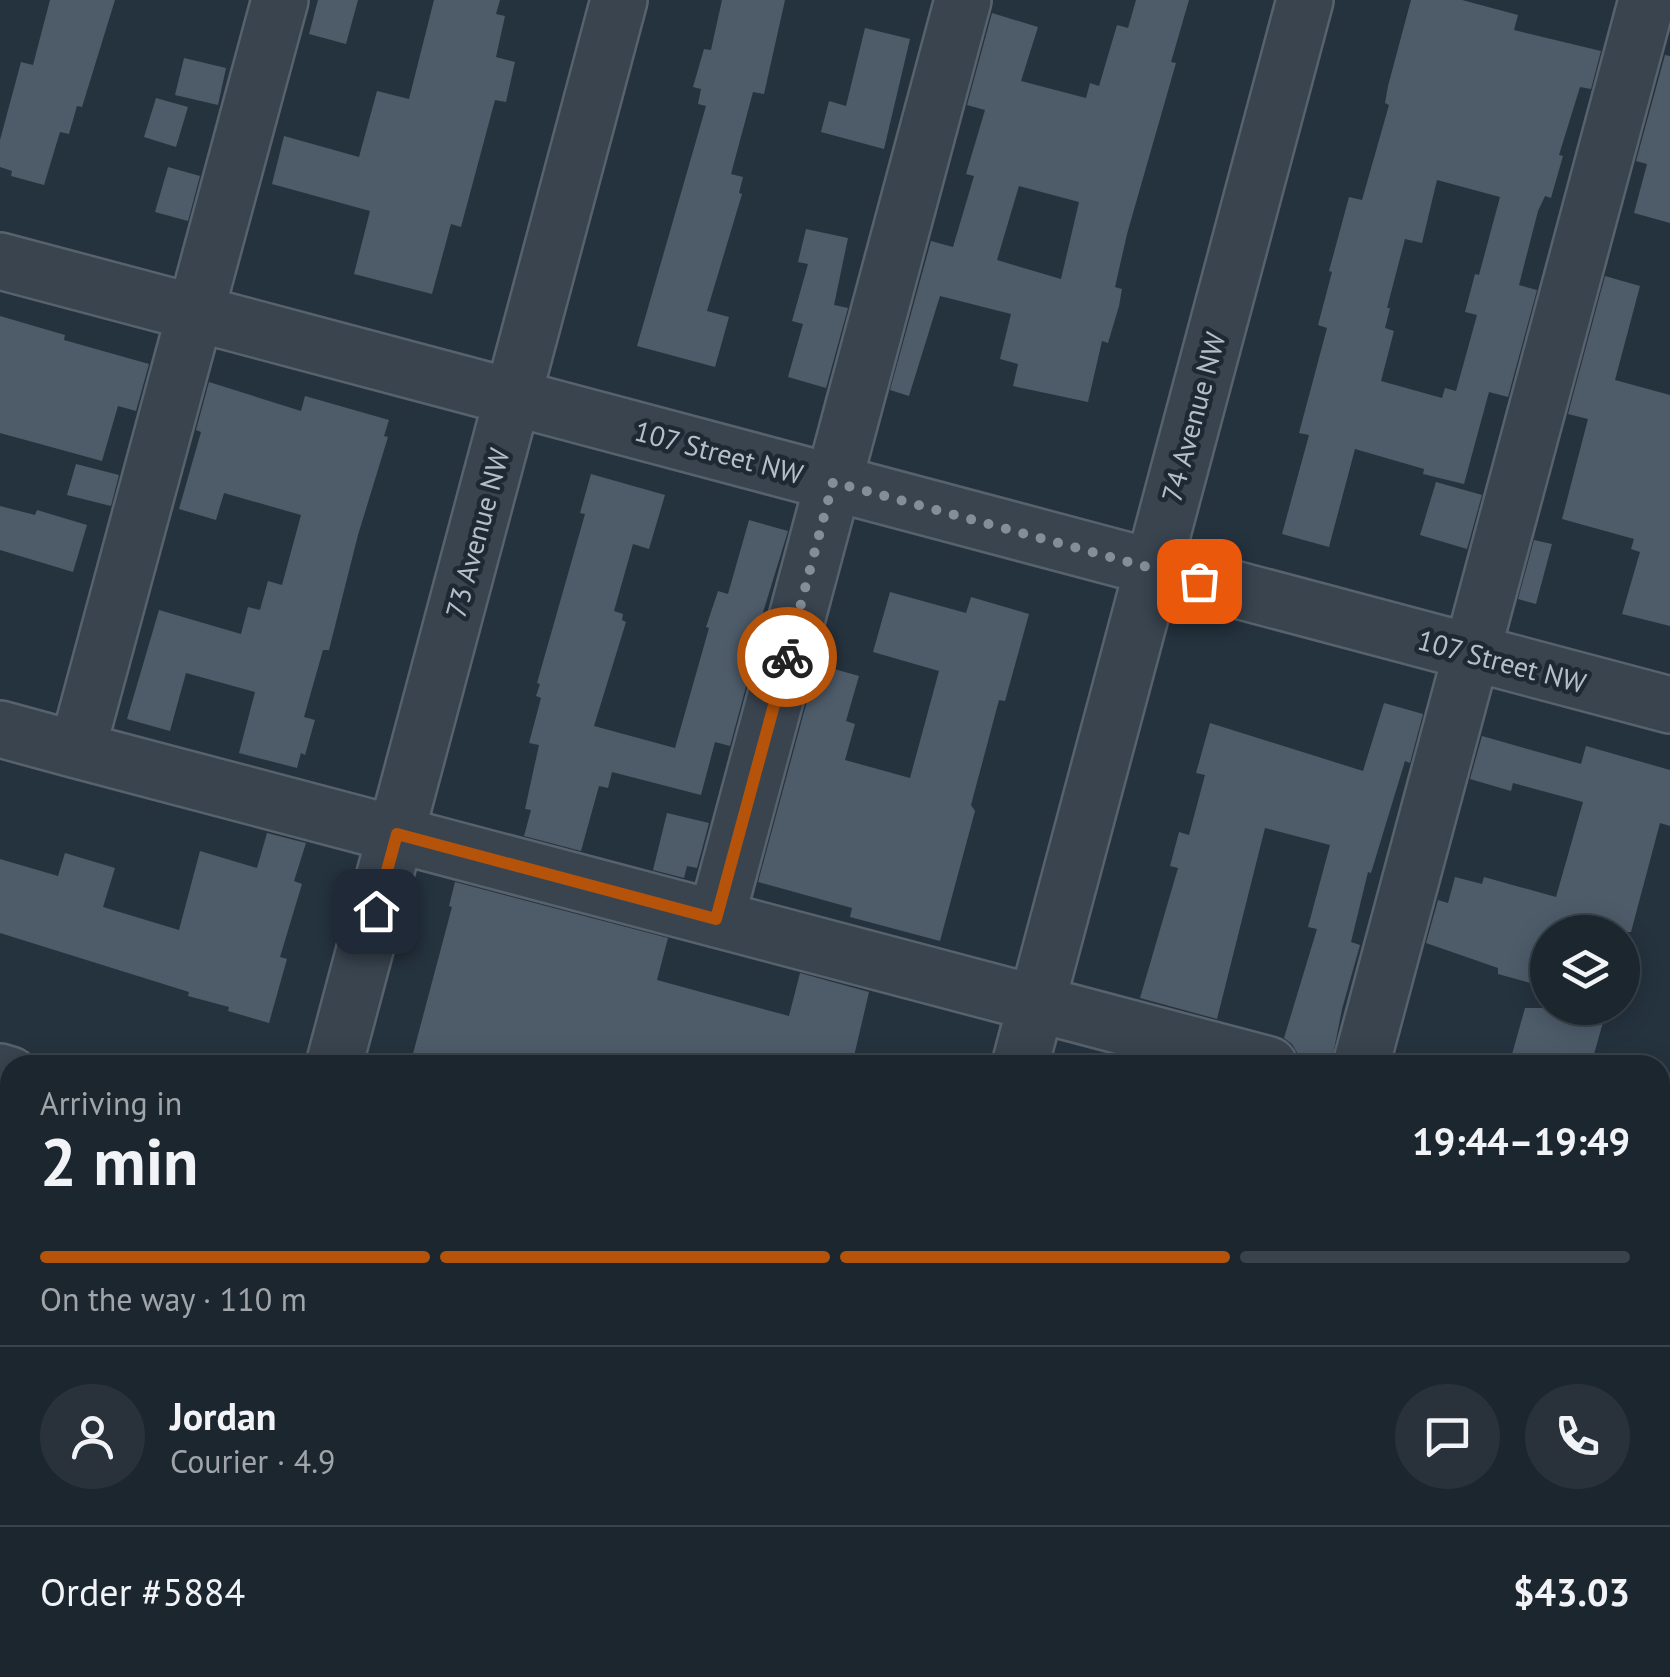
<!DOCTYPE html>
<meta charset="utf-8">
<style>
:root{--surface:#1c262f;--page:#29323b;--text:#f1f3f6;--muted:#a0a5aa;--line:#3a434b;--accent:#b45309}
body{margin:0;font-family:"PT Sans",sans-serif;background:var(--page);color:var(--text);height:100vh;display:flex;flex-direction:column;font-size:38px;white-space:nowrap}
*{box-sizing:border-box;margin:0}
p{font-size:32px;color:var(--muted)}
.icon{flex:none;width:55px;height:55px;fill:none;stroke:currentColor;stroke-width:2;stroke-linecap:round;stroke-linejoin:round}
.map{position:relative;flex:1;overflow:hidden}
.drawer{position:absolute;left:0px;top:1055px;width:1670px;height:622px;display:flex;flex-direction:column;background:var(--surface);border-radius:30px 30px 0 0;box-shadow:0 5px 25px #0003,0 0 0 2px var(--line)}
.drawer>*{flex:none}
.buttons{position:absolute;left:1530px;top:915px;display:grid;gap:20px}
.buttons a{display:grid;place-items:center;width:110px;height:110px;border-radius:50%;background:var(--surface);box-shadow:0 5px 25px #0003,0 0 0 2px var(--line);font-size:50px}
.pin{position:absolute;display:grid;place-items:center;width:85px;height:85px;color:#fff;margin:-42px;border-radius:20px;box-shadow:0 5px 15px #0006}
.courier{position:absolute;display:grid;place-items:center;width:100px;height:100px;margin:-50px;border:8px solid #b45309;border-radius:50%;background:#fff;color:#222;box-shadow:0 2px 12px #0007}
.headline em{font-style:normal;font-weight:600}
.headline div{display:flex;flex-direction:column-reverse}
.headline{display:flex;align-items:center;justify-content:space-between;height:170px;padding:0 40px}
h1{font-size:65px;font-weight:600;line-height:75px}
.bar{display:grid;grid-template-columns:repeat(4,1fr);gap:15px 10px;align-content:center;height:120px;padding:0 40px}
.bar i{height:12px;border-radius:8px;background:var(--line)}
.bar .on{background:var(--accent)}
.bar p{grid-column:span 4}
.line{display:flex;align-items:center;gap:25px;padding:0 40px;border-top:2px solid var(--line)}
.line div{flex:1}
.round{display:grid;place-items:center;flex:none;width:105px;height:105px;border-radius:52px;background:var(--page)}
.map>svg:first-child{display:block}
.building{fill:#4e5c6a;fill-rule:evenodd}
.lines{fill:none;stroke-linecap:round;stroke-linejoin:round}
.minor-casing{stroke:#57626d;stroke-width:60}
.minor{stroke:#39444f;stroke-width:55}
.done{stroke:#838e99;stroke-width:10;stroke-dasharray:0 18}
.route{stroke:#b45309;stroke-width:12}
.labels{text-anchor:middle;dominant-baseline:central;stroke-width:9;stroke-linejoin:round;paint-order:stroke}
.street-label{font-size:28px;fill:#b5bfca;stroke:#1e2934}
</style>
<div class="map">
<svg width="1670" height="1677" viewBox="0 0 1670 1677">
<rect width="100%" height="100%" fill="#25333f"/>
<path class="building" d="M 50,0 L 115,0 L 82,107 L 77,106 L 69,134 L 60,132 L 44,185 L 11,176 L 12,171 L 0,167 L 0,140 L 21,62 L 33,65 Z
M 318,0 L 358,0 L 346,44 L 309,34 Z
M 434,0 L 500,0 L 496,14 L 505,16 L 496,57 L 515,62 L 506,102 L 495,100 L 461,227 L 451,224 L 432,294 L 354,274 L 370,211 L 272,184 L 284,136 L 359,157 L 377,91 L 409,99 Z
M 722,0 L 785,0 L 764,94 L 753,92 L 731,174 L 743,177 L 739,193 L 742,194 L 707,311 L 729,317 L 715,367 L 637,346 L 706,106 L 698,104 L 701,89 L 693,87 L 704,49 L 711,50 Z
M 1136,0 L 1189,0 L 1171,62 L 1176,63 L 1127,234 L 1115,287 L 1122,289 L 1119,306 L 1108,343 L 1102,341 L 1088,402 L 1013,386 L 1018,364 L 1000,359 L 1011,314 L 940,296 L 909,396 L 890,390 L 931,241 L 953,247 L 974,176 L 966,174 L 985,110 L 967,105 L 992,13 L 1038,27 L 1021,81 L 1086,98 L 1090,83 L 1099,86 L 1117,25 L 1128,28 ZM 1019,186 L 1079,202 L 1061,279 L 997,260 Z
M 1411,0 L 1462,0 L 1518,15 L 1514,30 L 1601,51 L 1591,89 L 1580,87 L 1559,155 L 1563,156 L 1551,198 L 1545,196 L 1538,211 L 1519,285 L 1537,290 L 1508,397 L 1489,392 L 1464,484 L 1423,474 L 1424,469 L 1355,449 L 1329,547 L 1282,534 L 1309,435 L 1299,433 L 1327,328 L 1318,325 L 1332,272 L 1329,271 L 1349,197 L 1362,200 L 1389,105 L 1385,103 L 1388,86 ZM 1437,180 L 1500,197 L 1479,275 L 1475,274 L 1465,312 L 1477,315 L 1456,391 L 1445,388 L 1442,398 L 1381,381 L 1394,331 L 1385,328 L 1390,308 L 1387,308 L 1405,239 L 1422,243 Z
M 865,28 L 910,39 L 884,149 L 821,132 L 829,101 L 846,106 Z
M 1665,55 L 1670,56 L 1670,223 L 1634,213 L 1647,164 L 1636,161 Z
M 184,58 L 226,68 L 218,105 L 175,95 Z
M 156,98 L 188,107 L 176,147 L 144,137 Z
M 168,167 L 200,176 L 188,221 L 155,212 Z
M 806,229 L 848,238 L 834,305 L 848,308 L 826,388 L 788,377 L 803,324 L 792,321 L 808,264 L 798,262 Z
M 1605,276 L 1640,286 L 1615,380 L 1670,395 L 1670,626 L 1622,614 L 1640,552 L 1631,549 L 1634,539 L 1562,519 L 1588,419 L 1568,414 Z
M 0,316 L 65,335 L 64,340 L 149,364 L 136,411 L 118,406 L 102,461 L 0,433 Z
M 209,382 L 301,411 L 305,396 L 389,420 L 384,436 L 388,437 L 358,535 L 329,650 L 323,650 L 304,717 L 315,720 L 305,755 L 301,753 L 297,768 L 239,753 L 255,692 L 186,673 L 170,731 L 127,719 L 159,610 L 241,634 L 248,607 L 260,610 L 268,581 L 282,585 L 301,515 L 224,493 L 216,520 L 179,509 L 201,432 L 196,430 Z
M 76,464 L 119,475 L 111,506 L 67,495 Z
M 591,474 L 665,495 L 649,549 L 633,544 L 614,611 L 623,614 L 622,620 L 626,622 L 594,726 L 675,748 L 709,628 L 706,627 L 718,591 L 728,594 L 749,520 L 788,531 L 753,645 L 757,646 L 730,746 L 715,742 L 701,795 L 612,772 L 608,788 L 599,786 L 581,851 L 524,836 L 531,810 L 525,809 L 539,745 L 529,743 L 541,698 L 536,696 L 540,684 L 537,683 L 585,514 L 580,513 Z
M 1436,482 L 1482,495 L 1467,549 L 1420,535 Z
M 0,506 L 35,515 L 37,510 L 87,525 L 73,572 L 0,550 Z
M 1534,540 L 1552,544 L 1536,604 L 1518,599 Z
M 890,592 L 966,613 L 971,597 L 1029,614 L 1005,701 L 999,700 L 971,805 L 975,811 L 940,941 L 850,917 L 852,908 L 758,882 L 817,664 L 859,676 L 846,721 L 855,724 L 845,760 L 910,778 L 939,671 L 873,652 Z
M 1384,703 L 1423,714 L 1410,763 L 1405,761 L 1371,873 L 1368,872 L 1351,942 L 1360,945 L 1342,1009 L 1331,1065 L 1299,1065 L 1299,1056 L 1292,1044 L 1284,1038 L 1317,929 L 1308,927 L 1330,845 L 1265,828 L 1217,1019 L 1140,998 L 1178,868 L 1170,866 L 1179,832 L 1189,835 L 1205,775 L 1196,773 L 1210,723 L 1363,771 Z
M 1482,736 L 1581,764 L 1586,746 L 1670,770 L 1670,826 L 1660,823 L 1631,932 L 1548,932 L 1548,988 L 1498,974 L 1498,968 L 1426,943 L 1438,900 L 1448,903 L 1455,877 L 1482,884 L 1484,877 L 1556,897 L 1583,802 L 1513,783 L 1511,791 L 1470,779 Z
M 667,813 L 709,823 L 697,868 L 687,866 L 684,878 L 653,870 Z
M 267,833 L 306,843 L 294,881 L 302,884 L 280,957 L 287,959 L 269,1023 L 228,1011 L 229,1007 L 188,996 L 189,992 L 0,933 L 0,859 L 58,876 L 65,853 L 115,868 L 103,907 L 179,930 L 200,851 L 257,868 Z
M 455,882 L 668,938 L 657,980 L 789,1016 L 800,973 L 869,992 L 852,1065 L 410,1065 L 452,907 L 449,906 Z
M 1525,1008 L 1607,1008 L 1591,1065 L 1509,1065 Z"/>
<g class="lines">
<g class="minor-casing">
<path id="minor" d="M 280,0 L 77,750 L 1269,1065
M 0,261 L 1670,705
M 0,729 L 77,750
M 716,919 L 963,0
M 334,1065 L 619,0
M 1020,1065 L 1305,0
M 1361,1065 L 1647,0
M 0,1072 L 10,1075
M 1660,1230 L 1670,1192
M 0,1470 L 10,1473
M 1660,1511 L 1670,1514
M 757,1668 L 794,1677
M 844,1677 L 846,1668"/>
</g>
<use href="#minor" class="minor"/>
</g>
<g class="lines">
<path class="done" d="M 787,657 L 833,482 L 1199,581"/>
<path class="route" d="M 376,911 L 397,834 L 716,919 L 787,657"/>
</g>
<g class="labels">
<g class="street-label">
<text transform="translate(1193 417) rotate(-75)">74 Avenue NW</text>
<text transform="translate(719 452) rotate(15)">107 Street NW</text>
<text transform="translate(477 533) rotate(-75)">73 Avenue NW</text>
<text transform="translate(1502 661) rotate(15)">107 Street NW</text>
</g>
</g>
</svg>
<div class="buttons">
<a><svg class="icon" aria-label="layers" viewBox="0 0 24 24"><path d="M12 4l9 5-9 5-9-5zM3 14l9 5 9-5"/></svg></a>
</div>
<div class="pin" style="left:1199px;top:581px;background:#ea580c"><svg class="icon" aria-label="bag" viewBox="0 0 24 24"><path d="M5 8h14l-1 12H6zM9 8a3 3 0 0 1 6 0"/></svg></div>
<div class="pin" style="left:376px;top:911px;background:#1f2937"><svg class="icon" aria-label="home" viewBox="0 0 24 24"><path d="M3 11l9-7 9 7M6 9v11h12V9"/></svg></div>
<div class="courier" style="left:787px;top:657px"><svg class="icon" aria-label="bike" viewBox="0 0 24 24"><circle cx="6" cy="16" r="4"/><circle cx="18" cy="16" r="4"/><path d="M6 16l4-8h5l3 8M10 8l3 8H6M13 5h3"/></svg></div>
<section class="drawer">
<div class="headline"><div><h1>2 min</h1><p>Arriving in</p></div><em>19:44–19:49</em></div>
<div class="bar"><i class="on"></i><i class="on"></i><i class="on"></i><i></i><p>On the way · 110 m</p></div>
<div class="line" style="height:180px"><a class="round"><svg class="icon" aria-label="person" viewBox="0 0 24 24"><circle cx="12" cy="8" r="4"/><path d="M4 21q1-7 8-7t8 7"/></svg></a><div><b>Jordan</b><p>Courier · 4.9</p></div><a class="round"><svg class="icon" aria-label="chat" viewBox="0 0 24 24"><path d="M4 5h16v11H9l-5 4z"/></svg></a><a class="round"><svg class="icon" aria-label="phone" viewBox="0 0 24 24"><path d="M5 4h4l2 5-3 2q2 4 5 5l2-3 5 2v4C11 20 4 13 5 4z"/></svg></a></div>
<div class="line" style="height:130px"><div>Order #5884</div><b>$43.03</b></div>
</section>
</div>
